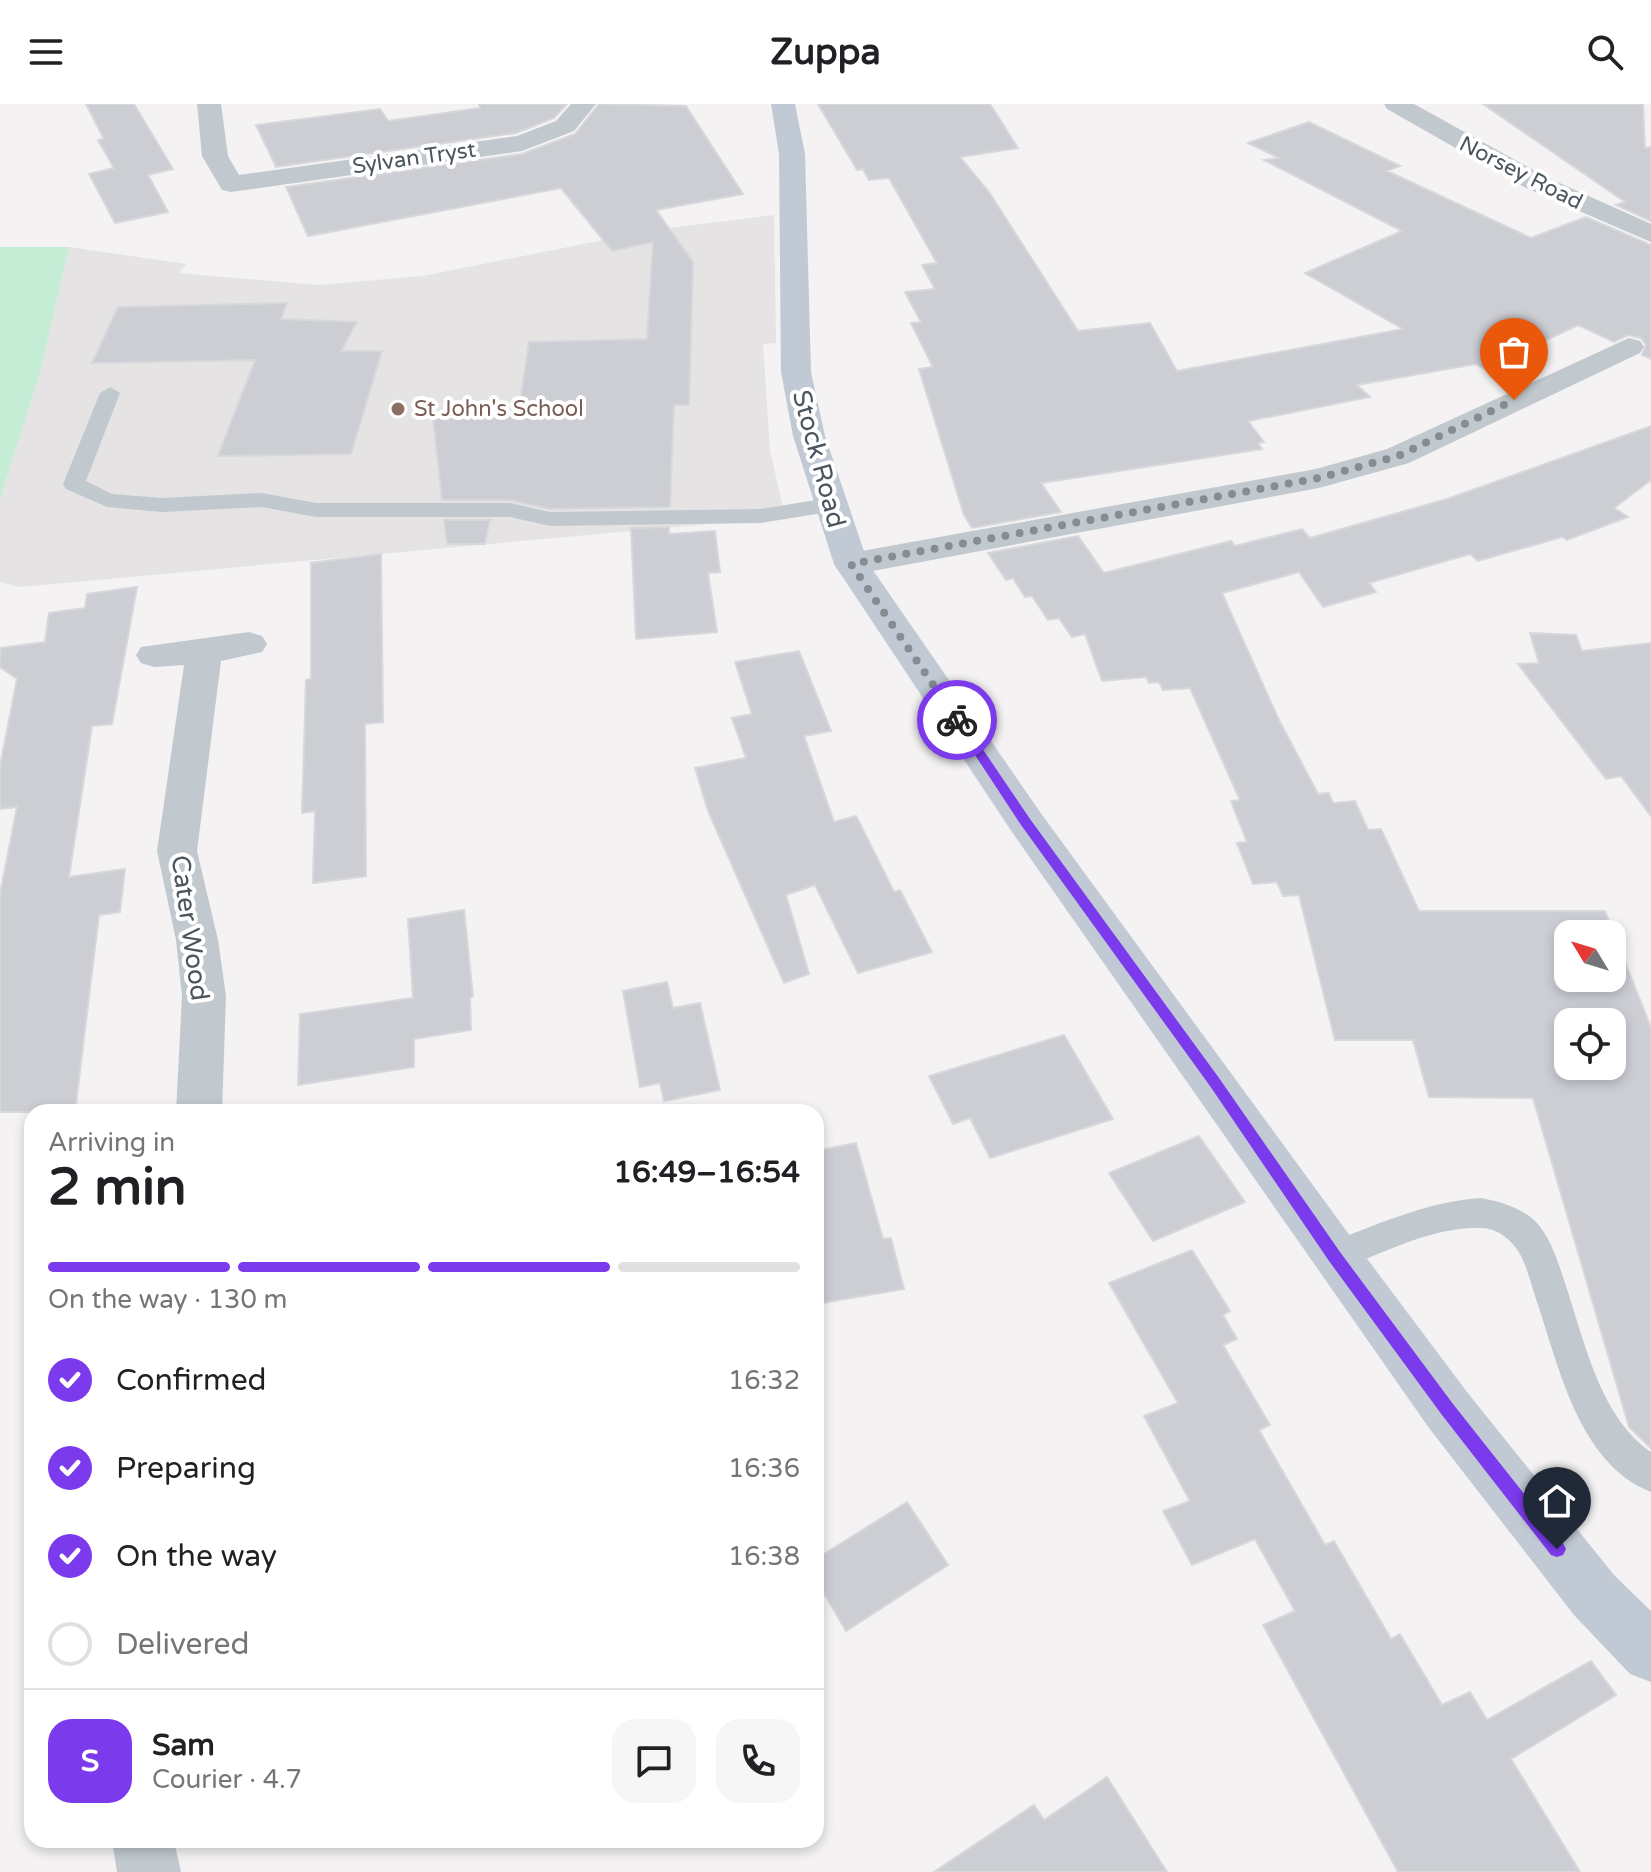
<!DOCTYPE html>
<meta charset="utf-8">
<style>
:root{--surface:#fff;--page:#f6f6f6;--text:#202124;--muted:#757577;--line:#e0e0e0;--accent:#7c3aed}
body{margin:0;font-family:"Varela Round",sans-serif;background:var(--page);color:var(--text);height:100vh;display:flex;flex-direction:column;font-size:30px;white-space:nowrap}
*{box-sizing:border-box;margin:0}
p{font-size:26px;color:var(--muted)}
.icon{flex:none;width:44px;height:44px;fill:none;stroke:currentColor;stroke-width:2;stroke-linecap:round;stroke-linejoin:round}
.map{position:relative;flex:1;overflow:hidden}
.details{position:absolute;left:24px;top:1000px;width:800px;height:744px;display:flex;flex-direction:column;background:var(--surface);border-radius:24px;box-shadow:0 4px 12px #0003}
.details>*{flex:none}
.needle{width:52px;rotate:308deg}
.buttons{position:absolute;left:1554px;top:816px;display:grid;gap:16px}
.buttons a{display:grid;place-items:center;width:72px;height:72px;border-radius:16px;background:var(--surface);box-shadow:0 4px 12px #0003;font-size:40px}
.pin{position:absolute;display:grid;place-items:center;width:68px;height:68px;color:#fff;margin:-82px -34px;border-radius:50% 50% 50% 0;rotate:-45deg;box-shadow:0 0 8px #0007}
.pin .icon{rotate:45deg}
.courier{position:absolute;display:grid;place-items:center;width:80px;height:80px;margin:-40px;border:6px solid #7c3aed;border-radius:50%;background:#fff;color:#222;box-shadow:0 2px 10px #0007}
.head em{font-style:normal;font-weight:800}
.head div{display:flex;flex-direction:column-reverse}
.head{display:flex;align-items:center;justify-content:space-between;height:136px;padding:0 24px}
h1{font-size:52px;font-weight:800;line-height:60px}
.bar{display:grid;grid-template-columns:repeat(4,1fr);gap:12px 8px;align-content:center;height:96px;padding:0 24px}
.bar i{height:10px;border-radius:6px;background:var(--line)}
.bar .current{background:var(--accent)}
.bar p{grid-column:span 4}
.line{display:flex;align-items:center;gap:20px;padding:0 24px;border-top:2px solid var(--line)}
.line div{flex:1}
.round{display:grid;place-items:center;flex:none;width:84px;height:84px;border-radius:24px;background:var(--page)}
ol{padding:0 24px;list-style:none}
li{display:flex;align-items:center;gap:24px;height:88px}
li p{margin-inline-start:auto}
li .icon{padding:8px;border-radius:50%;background:var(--accent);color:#fff;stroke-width:4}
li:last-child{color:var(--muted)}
li i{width:44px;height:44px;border:4px solid var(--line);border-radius:50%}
header{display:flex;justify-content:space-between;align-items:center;height:104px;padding:0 24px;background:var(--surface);font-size:36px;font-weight:800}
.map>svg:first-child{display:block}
.education{fill:#e5e3e3}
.green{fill:#c5edd5}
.building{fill:#ccced4;stroke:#d6d8dc;stroke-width:2;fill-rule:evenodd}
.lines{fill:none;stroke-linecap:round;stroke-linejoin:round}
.service{fill:#c1c9cf;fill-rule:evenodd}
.minor{fill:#c1c9cf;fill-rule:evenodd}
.tertiary{fill:#c1c9cf;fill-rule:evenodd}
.secondary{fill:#c1cad4;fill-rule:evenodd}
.route{fill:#7c3aed}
.done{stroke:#868c92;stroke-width:8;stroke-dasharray:0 14.4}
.education-dot{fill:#8d6e63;stroke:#fff;stroke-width:3}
.labels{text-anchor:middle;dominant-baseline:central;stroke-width:8;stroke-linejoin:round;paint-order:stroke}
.far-street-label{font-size:22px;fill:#4b555e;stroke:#fff}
.far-education-label{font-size:22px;fill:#785e54;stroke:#fff;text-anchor:start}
.street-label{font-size:26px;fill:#4b555e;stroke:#fff}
</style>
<header><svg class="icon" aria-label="menu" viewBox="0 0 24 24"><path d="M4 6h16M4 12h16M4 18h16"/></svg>Zuppa<svg class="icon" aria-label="search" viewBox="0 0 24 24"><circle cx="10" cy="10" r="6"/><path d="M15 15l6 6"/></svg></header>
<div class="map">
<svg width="1651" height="1768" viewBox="0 0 1651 1768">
<rect width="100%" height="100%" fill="#f4f2f2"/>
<path class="education" d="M 774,111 L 776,239 L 763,240 L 770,346 L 785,413 L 20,483 L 0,478 L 0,396 L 41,265 L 69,143 L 186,160 L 179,169 L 318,181 L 423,172 L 653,126 Z"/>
<path class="green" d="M 0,143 L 69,143 L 41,265 L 0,396 Z"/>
<path class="building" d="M 86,0 L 134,0 L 173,65 L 148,71 L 168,108 L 115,119 L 89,70 L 114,64 L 98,36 L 104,35 Z
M 479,0 L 567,0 L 554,14 L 516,29 L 276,63 L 256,21 L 380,5 L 388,17 L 480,4 Z
M 599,0 L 686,2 L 743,90 L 656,106 L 693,158 L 689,301 L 674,301 L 670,403 L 550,405 L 510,396 L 442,396 L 433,314 L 518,311 L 529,238 L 647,235 L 653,138 L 612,147 L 561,84 L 308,132 L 286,83 L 522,50 L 575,30 Z
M 818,0 L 990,0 L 1018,44 L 960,53 L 989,88 L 1078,227 L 1150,219 L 1177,267 L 1403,225 L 1305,169 L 1402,127 L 1264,56 L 1279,54 L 1248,39 L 1309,18 L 1400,62 L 1387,67 L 1531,134 L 1586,113 L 1651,141 L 1651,255 L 1642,251 L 1646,241 L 1641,234 L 1628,231 L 1614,238 L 1578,221 L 1485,265 L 1476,260 L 1357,281 L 1370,293 L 1248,317 L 1264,338 L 1258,339 L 1262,345 L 1041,379 L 1061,408 L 972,424 L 964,411 L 919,265 L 933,263 L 911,219 L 921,218 L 905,188 L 935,185 L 922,161 L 937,159 L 889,74 L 869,76 L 863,65 L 857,66 Z
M 1483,0 L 1643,0 L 1645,44 L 1651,43 L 1651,117 L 1616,101 L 1625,98 Z
M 287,199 L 281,215 L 357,218 L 341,247 L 382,247 L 351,350 L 218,352 L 255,256 L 92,259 L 118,203 Z
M 1651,322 L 1651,376 L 1614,404 L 1628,413 L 1567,436 L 1562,433 L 1478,457 L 1470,450 L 1369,479 L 1376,488 L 1323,503 L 1299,468 L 1222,489 L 1278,614 L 1318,690 L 1329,689 L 1333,699 L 1355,697 L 1368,726 L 1381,725 L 1419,807 L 1605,807 L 1651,924 L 1651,1344 L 1629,1323 L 1533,994 L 1429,993 L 1413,936 L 1335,936 L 1299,791 L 1283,792 L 1277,778 L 1253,780 L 1237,739 L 1247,738 L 1231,697 L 1240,696 L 1190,584 L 1163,586 L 1159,578 L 1149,579 L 1146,573 L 1102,577 L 1085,530 L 1072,533 L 1059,514 L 1048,516 L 1032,492 L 1025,493 L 1013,474 L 1006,476 L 988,449 L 1078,432 L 1104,469 L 1231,437 L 1235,442 L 1302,425 L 1310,434 L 1447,395 ZM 1568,830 L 1612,830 L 1612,874 L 1568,874 ZM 1568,918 L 1612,918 L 1612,962 L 1568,962 Z
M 444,416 L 490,416 L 485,440 L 447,440 Z
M 669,423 L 669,430 L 715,427 L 720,468 L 708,469 L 717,528 L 636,535 L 631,424 Z
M 381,450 L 383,618 L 365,620 L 366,772 L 313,779 L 315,707 L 302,709 L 306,576 L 311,575 L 311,459 Z
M 137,483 L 112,620 L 92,622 L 69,773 L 125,765 L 120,808 L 99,811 L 75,1008 L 0,1008 L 0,790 L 17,703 L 0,705 L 0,662 L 17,575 L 0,563 L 0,544 L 45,538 L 49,509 L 85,504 L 87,490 Z
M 1530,529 L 1576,531 L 1582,547 L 1651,539 L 1651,712 L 1621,672 L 1606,675 L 1518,560 L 1539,559 Z
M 799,547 L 831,627 L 804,632 L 834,718 L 856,712 L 894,788 L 900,786 L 932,848 L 858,869 L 815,781 L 786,791 L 809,870 L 784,879 L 708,707 L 695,664 L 746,654 L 732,614 L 752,610 L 735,558 Z
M 464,806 L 473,892 L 470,894 L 471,926 L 414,935 L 414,963 L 298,981 L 300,910 L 413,894 L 408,815 Z
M 667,878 L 673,904 L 700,899 L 720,986 L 664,997 L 660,979 L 640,983 L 623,887 Z
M 1064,931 L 1113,1015 L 990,1054 L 970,1014 L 953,1020 L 929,972 Z
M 1199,1032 L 1245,1098 L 1153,1137 L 1109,1069 Z
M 856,1039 L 883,1135 L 891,1134 L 904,1185 L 816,1200 L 816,1047 Z
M 1192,1146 L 1230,1207 L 1223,1211 L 1237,1235 L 1223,1241 L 1270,1321 L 1259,1326 L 1325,1441 L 1334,1437 L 1391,1535 L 1400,1530 L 1442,1601 L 1470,1588 L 1487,1616 L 1591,1557 L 1616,1591 L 1511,1655 L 1580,1768 L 1398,1768 L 1263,1521 L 1295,1507 L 1255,1435 L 1192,1461 L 1163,1407 L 1190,1397 L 1144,1312 L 1178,1299 L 1109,1179 Z
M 907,1398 L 948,1461 L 846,1527 L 816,1476 L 816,1455 Z
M 1107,1673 L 1167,1768 L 934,1768 L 1034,1701 L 1044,1716 Z"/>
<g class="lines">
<path class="service" d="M 110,283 L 120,289 L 86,377 L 112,390 L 162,394 L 262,389 L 316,399 L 510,399 L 550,408 L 761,405 L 829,394 L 837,396 L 840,401 L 837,406 L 829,408 L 761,419 L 550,422 L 510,413 L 316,413 L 262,403 L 162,408 L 107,403 L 66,385 L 63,380 L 100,289 Z
M 1480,1094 C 1499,1097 1522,1104 1536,1118 C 1550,1133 1557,1155 1563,1173 C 1583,1230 1598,1312 1651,1348 L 1651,1388 C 1578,1359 1559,1262 1536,1195 C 1531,1180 1527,1163 1520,1150 C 1512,1136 1497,1124 1481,1124 C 1431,1122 1380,1151 1335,1167 L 1323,1163 L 1318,1152 L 1323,1141 C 1374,1122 1425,1098 1480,1094 Z"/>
<path class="minor" d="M 197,0 L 221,0 L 228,52 L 239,71 L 517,32 L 556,17 L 571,0 L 596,0 L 574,27 L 522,47 L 231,88 L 222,86 L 202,52 Z
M 1629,234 L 1640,237 L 1644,243 L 1640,249 L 1409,359 L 1319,384 L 851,471 L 839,468 L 834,460 L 839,452 L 851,449 L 1316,365 L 1387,345 Z
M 249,528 L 262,532 L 267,540 L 262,548 L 221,557 L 197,747 L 218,836 L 226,892 L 222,1008 L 176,1008 L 182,892 L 176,836 L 157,747 L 184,561 L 154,563 L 141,559 L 136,551 L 141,543 Z
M 112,1736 L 174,1736 L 181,1768 L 117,1768 Z"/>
<path class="tertiary" d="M 1384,0 L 1414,0 L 1544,72 L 1651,120 L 1651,138 L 1526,84 L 1387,5 Z"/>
<path class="secondary" d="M 771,0 L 795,0 L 805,50 L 811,268 L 825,332 L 868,459 L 1040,708 L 1353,1136 L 1467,1288 L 1614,1471 L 1651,1507 L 1651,1578 L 1630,1570 L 1574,1511 L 1429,1324 L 1012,728 L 834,460 L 793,332 L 781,268 L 779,50 Z"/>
</g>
<path class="route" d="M 957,612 L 961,613 L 1030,715 L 1219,974 L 1340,1148 L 1453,1300 L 1563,1439 L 1566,1445 L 1563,1451 L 1557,1453 L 1551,1451 L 1442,1311 L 1329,1157 L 1210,982 L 1021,721 L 952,616 Z"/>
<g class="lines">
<path class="done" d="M 957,616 L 851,460 L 1319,374 L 1398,352 L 1514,296"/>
</g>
<circle class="education-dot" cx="398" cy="305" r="8"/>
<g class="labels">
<g class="far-street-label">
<text transform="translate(414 54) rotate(-8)">Sylvan Tryst</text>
<text transform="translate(1521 69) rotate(27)">Norsey Road</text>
</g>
<g class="far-education-label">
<text x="414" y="305">St John's School</text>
</g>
<g class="street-label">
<text transform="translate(819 355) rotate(75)">Stock Road</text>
<text transform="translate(190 824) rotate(82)">Cater Wood</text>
</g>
</g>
</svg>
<div class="buttons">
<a><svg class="needle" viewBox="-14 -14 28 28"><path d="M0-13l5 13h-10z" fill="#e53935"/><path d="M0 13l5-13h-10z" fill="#757577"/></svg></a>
<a><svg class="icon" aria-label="locate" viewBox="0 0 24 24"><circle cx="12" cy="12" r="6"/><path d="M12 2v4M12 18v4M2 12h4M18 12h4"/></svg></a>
</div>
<div class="pin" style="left:1514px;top:296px;background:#ea580c"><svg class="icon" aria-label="bag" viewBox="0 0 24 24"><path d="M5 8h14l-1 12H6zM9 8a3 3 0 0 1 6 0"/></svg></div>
<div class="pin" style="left:1557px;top:1445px;background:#1f2937"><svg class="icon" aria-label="home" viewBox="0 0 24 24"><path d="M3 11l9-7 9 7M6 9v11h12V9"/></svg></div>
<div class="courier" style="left:957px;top:616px"><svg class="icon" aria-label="bike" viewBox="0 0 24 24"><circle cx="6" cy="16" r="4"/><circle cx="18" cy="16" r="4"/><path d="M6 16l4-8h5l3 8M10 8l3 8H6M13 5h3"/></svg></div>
<section class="details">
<div class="head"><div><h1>2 min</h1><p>Arriving in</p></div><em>16:49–16:54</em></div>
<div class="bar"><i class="current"></i><i class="current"></i><i class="current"></i><i></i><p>On the way · 130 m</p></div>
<ol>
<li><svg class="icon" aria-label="check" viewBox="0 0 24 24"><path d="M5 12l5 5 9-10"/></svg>Confirmed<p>16:32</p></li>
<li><svg class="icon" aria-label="check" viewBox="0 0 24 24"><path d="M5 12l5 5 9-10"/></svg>Preparing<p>16:36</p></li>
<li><svg class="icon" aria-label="check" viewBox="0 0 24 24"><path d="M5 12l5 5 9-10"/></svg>On the way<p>16:38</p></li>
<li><i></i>Delivered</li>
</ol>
<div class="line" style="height:144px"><b class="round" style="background:var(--accent);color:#fff">S</b><div><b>Sam</b><p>Courier · 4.7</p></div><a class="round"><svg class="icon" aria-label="chat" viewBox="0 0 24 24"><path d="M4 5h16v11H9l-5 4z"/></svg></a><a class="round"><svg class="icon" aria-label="phone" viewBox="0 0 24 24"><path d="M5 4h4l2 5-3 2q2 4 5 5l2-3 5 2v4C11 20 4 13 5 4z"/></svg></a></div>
</section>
</div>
